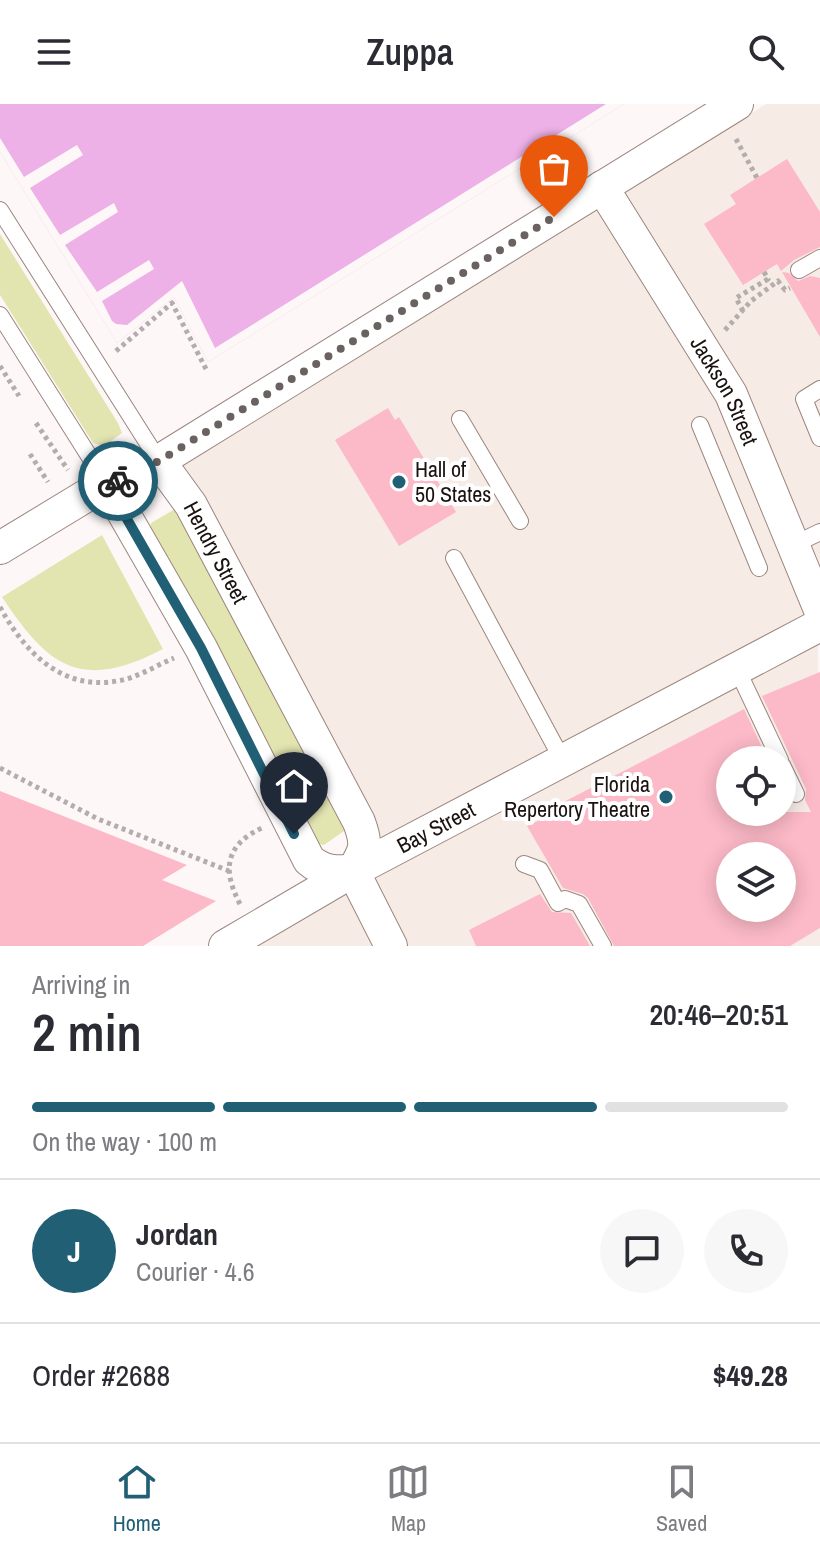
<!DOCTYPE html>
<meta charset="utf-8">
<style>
:root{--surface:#fff;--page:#f7f7f7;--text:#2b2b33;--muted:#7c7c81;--line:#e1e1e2;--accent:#215f75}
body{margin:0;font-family:"Archivo Narrow",sans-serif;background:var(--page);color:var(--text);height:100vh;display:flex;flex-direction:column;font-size:30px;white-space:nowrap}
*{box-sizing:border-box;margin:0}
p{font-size:26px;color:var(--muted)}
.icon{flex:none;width:44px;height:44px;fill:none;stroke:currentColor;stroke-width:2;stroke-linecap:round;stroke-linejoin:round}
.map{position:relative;height:842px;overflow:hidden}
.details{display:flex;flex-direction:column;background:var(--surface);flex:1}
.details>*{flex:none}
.fabs{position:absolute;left:716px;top:642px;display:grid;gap:16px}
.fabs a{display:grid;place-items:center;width:80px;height:80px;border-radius:50%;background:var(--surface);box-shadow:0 4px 20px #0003;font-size:40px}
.pin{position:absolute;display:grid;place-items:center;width:68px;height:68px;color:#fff;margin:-82px -34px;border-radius:50% 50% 50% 0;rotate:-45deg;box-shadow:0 0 8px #0007}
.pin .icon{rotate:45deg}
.courier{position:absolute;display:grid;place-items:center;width:80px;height:80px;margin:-40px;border:6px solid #215f75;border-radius:50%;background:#fff;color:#222;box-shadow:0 2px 10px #0007}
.headline em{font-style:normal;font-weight:600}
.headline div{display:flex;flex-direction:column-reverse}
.headline{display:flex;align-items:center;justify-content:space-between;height:136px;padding:0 32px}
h1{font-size:52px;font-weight:600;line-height:60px}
.bar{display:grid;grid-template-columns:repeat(4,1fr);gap:12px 8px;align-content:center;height:96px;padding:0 32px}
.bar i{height:10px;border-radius:6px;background:var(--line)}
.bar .current{background:var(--accent)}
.bar p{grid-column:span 4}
.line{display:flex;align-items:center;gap:20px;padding:0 32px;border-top:2px solid var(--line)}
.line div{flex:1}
.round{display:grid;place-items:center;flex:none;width:84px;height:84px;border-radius:42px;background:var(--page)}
header{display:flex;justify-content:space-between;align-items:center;height:104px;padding:0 32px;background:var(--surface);font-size:36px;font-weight:600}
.tab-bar{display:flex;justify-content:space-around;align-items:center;height:112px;border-top:2px solid var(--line);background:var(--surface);font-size:22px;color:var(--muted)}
.tab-bar a{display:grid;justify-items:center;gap:4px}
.tab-bar .current{color:var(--accent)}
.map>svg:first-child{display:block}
.built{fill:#f7ebe6;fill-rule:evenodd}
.green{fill:#e3e5b1}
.water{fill:#edb1e7}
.pier{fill:#fdf8f7}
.building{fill:#fcb9c7;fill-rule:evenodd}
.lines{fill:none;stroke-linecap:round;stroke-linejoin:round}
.lane-casing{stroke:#9b867e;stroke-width:18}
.street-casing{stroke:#9b867e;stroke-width:34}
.path{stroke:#b3adac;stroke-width:5;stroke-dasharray:4 4;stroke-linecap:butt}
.lane{stroke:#fff;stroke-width:16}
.street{stroke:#fff;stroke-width:32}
.done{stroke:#696261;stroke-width:8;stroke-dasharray:0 14.4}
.route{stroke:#215f75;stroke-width:10}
.poi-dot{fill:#215f75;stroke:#fff;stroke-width:3}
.labels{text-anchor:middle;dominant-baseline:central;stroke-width:8;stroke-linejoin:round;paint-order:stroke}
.street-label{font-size:22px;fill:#1a1210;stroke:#fff}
.poi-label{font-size:22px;fill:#1a1210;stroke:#fff;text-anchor:start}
</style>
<header><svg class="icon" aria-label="menu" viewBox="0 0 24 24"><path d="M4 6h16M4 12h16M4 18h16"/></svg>Zuppa<svg class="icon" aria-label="search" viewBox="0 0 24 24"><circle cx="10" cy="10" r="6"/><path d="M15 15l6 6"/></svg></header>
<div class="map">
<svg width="820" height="842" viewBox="0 0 820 842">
<rect width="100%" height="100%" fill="#fdf8f7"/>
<path class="built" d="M 766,0 L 820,0 L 820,468 L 623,89 Z
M 598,104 L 718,298 L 806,511 L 379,736 L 181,362 Z
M 818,540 L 820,842 L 408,842 L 373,775 ZM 730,656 L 782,656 L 782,708 L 730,708 ZM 730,752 L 782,752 L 782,804 L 730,804 Z
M 347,789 L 375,842 L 257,842 Z"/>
<path class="green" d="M 0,130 L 118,319 L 122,329 L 104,342 L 93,339 L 0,191 Z
M 175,405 L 347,725 L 324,741 L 315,739 L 150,426 L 151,419 Z
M 102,431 L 163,545 C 81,588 48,563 2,493 Z"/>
<path class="water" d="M 0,0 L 624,0 L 208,258 L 174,193 L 117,239 L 0,48 Z"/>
<path class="pier" d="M 606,0 L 624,0 L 208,258 L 174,193 L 117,239 L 0,48 L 0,34 L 24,73 L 77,41 L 83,51 L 30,84 L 60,131 L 114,99 L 118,108 L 65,141 L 97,188 L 149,156 L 154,165 L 102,197 L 112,217 L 116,220 L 127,221 L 182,177 L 215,244 Z"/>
<path class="building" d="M 787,55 L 820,108 L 820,143 L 794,156 L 781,167 L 777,160 L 743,181 L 704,120 L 736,100 L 730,91 Z
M 782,168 L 789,169 L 798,177 L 810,172 L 820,174 L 820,233 Z
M 388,304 L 395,316 L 399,313 L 456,408 L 399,442 L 335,336 Z
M 820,568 L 820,824 L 790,842 L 614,842 L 588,794 L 583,790 L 563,784 L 527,722 L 555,709 L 552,704 L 744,605 L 768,656 L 730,656 L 730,708 L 811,708 L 805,696 L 806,685 L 762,592 ZM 730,752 L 782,752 L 782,804 L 730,804 Z
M 0,687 L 187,761 L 162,776 L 216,797 L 143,842 L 0,842 Z
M 540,790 L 552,808 L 571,809 L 590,842 L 476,842 L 469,826 Z"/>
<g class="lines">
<g class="lane-casing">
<path id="lane" d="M 0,106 L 159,357
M 799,166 L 820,154
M 0,211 L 108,382
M 820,285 L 804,295 L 820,334
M 460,315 L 520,417
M 700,321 L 759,464
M 793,441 L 820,428
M 454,454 L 563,657
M 737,565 L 780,656
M 782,661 L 796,690
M 524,760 L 540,766 L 558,799 L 565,795 L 579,800 L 603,842"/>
</g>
<g class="street-casing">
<g id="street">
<path id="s1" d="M 602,83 L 731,290 L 820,506"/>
<path id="s2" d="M 159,357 L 191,401 L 359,718 C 368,742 365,746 353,767"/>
<path d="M 108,382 L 201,544 L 309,756 C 323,768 335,768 353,767"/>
<path d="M 0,444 L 84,393 L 159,357 L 737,0"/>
<path d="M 353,767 L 391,842"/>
<path id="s3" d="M 225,842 L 353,767 L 820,521"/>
</g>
</g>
<path class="path" d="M 736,35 L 757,74
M 743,207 L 736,194 L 768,175 L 764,168
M 725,226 L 751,197 L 778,177 L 785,186 L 790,184
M 116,247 L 172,199 L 207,267
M 0,262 L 19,292
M 36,319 L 68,366
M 30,350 L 48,378
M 0,503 C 24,547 61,587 117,577 C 137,574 155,562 174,554
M 0,664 L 98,715 L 229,767
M 240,800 C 222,766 225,741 262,724"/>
<use href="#lane" class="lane"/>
<use href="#street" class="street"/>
</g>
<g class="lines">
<path class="done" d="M 118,377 L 159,357 L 554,113"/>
<path class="route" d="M 118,377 L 108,382 L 201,544 L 294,730"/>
</g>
<g class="poi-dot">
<circle cx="399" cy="378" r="8"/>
<circle cx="666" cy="693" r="8"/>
</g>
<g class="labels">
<g class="street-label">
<text stroke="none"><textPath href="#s1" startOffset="238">Jackson Street</textPath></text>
<text stroke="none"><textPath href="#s2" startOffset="108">Hendry Street</textPath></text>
<text stroke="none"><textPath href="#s3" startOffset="242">Bay Street</textPath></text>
</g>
<g class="poi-label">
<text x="415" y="365">Hall of<tspan x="415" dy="25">50 States</tspan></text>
<text x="650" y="680" text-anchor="end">Florida<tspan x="650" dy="25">Repertory Theatre</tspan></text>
</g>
</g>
</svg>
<div class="fabs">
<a><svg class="icon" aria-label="locate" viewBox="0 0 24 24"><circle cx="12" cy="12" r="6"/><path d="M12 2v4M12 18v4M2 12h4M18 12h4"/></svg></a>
<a><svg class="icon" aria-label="layers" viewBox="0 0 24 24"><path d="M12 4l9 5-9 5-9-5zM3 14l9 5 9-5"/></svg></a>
</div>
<div class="pin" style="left:554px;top:113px;background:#ea580c"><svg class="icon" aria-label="bag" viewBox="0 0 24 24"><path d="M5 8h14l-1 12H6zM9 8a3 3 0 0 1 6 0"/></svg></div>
<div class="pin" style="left:294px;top:730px;background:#1f2937"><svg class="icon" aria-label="home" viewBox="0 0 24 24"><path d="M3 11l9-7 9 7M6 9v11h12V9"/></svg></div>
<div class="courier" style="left:118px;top:377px"><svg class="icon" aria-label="bike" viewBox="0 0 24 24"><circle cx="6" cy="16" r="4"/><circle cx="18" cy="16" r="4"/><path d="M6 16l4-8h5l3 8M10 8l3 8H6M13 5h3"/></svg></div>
</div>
<section class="details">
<div class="headline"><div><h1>2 min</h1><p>Arriving in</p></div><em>20:46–20:51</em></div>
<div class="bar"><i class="current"></i><i class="current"></i><i class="current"></i><i></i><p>On the way · 100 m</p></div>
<div class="line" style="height:144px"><b class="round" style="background:var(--accent);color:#fff">J</b><div><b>Jordan</b><p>Courier · 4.6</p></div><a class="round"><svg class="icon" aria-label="chat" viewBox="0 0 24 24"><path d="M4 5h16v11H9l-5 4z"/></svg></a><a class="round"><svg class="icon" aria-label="phone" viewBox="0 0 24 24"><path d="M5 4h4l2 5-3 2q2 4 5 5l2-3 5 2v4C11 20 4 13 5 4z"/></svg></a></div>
<div class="line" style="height:104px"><div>Order #2688</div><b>$49.28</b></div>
</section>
<nav class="tab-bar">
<a class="current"><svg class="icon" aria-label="home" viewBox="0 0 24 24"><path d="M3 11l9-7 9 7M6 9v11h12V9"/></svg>Home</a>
<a><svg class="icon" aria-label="map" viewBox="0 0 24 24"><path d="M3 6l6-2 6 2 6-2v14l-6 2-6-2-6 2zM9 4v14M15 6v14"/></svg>Map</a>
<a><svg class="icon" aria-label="saved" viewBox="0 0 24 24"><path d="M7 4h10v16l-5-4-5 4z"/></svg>Saved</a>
</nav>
